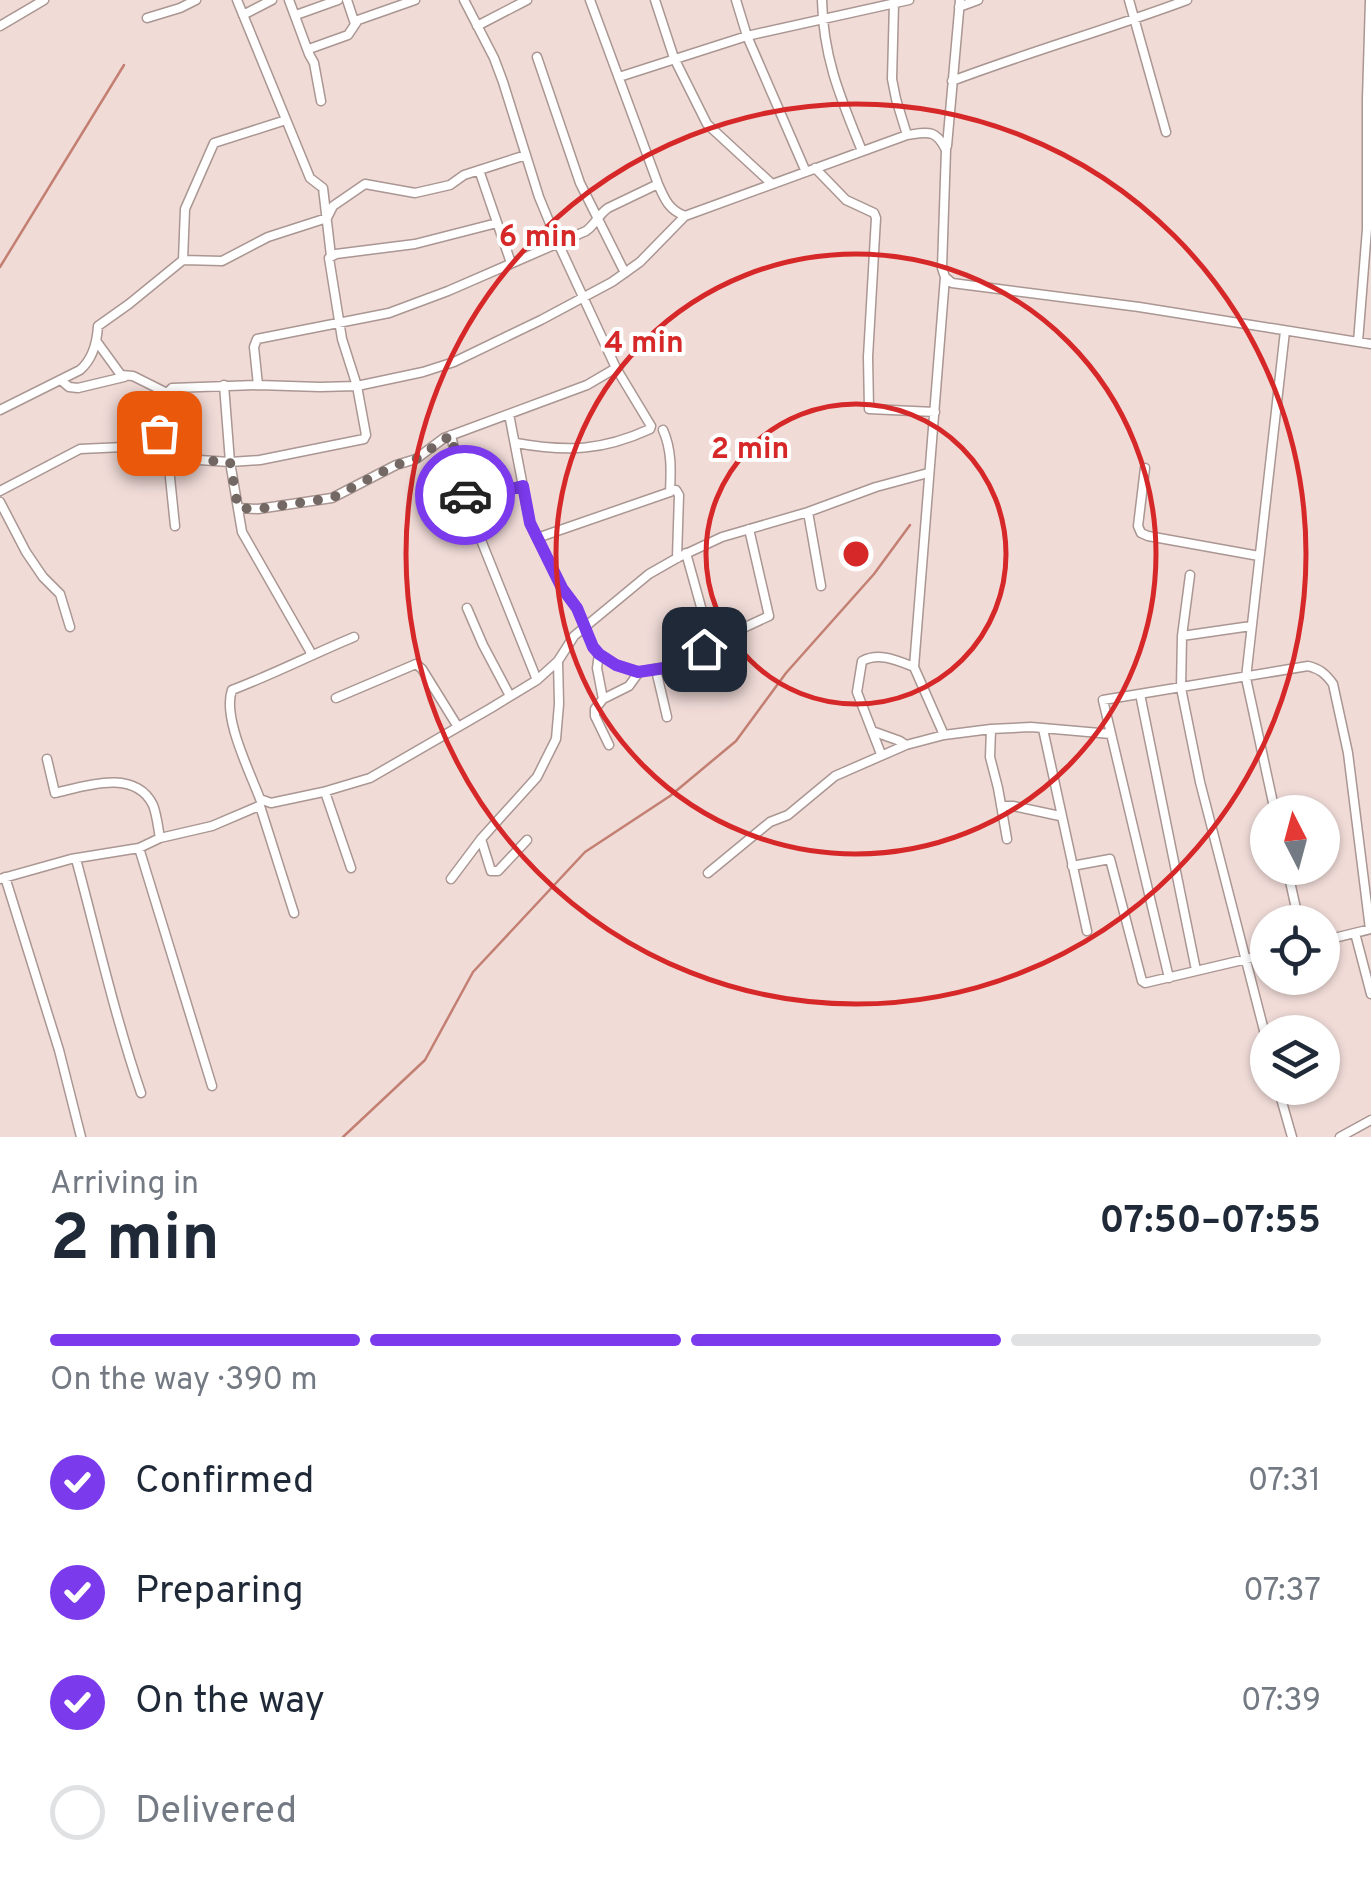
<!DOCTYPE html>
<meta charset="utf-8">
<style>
:root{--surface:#fff;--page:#f2f2f3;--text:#1f2937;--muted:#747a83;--line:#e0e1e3;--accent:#7c3aed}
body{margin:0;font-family:Overpass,sans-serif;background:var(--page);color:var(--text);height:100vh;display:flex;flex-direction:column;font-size:38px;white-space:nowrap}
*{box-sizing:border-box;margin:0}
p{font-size:32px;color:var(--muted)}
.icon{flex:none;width:55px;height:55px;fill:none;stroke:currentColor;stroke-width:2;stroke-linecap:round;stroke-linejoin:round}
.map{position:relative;height:1137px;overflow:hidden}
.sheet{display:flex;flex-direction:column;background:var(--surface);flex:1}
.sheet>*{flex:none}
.needle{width:65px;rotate:354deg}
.controls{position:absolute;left:1250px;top:795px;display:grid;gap:20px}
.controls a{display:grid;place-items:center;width:90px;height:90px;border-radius:50%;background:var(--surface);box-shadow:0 2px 8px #0004;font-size:50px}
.pin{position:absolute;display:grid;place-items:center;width:85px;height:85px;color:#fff;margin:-42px;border-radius:20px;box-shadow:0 5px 15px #0006}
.courier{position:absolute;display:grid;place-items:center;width:100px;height:100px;margin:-50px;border:8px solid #7c3aed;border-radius:50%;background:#fff;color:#222;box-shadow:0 2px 12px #0007}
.overview em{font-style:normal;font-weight:700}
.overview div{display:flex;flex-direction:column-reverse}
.overview{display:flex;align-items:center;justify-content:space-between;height:170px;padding:0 50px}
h1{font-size:65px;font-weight:700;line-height:75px}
.bar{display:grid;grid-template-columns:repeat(4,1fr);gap:15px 10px;align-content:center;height:120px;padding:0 50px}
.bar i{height:12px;border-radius:8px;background:var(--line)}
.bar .selected{background:var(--accent)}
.bar p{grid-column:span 4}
ol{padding:0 50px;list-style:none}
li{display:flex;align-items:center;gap:30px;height:110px}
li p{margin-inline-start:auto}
li .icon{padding:10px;border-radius:50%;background:var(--accent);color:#fff;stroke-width:4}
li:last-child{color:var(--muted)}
li i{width:55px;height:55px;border:5px solid var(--line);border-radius:50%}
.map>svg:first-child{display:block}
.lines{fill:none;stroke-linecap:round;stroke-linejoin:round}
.stream{stroke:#c37f72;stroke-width:2.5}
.minor-casing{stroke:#aa9692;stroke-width:11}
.minor{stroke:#fff;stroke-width:8}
.done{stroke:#746865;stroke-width:10;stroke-dasharray:0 18}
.route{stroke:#7c3aed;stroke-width:12}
.ring{fill:none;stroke:#d62828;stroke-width:5}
.centre{fill:#d62828;stroke:#fff;stroke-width:5}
.ring-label{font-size:30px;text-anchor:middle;font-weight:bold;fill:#d62828;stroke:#fff;stroke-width:8;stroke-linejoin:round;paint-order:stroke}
</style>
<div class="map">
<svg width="1371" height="1137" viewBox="0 0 1371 1137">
<rect width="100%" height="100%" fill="#f0dbd7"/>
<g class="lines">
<path class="stream" d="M 0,267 L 124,65
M 343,1137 L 425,1060 L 473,972 L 585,852 L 670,796 L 736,741 L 786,673 L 874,574 L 910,525"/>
<g class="minor-casing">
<path id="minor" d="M 237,0 L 310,178 L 323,188 L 331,256
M 289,0 L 309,54
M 347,0 L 355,24
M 464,0 L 494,58 L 503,82 L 539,197 L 558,243 L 616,368 L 651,426 L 650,429 C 602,451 567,452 516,443
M 590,0 L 658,184 C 665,200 669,210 685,216 L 907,135 C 928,132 936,129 946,150 L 942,268 L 945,277 L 952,283 L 1139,307 L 1371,344
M 655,0 L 674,58 L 707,124 L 772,184
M 736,0 L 747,36 L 806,172
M 822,0 C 823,58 841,99 862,151
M 1129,0 L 1166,132
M 894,3 L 892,79 L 896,99 L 907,135
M 959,7 L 978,0
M 243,15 L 272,0
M 296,15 L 338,0
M 147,18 L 180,8 L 196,0
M 0,26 L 44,0
M 477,26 L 527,0
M 537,57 L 580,183 L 625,273
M 619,77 L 747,36 L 909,0
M 952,81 C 1029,52 1109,29 1187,0
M 321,101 L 314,63 L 309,54 L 309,49 L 348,35 L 358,20 L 415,0
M 947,146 L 960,0
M 815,168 L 846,200 L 874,213 L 876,218 L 868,357 L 869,409 L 935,412
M 479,170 L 511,263
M 183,260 L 222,261 L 268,237 L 327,218 L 333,206 L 365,184 L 415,193 L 450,185 L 464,175 L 526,155
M 97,342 L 121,375 L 133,376 L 167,393
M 1358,342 L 1367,229 L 1367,99 L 1370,0
M 62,381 L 69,387 L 78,388 L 124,377
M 224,385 L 230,462 L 242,532 L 310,651 L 310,655
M 258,385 L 254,347 L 257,339 L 389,313 L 448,291 L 586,231 C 595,225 598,215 608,208 L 658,184
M 0,410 L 80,370 C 93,359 97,342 98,326 L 129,304 L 183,260 L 185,209 L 214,143 L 286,120
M 509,414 L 530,523 L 562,588 L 577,609 L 593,647 L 599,654 L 616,665 L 639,672 L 665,667 L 681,661 L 711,643 L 686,553
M 159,433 L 168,458 L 175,526
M 451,435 L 463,490 L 475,525 L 537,680
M 168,458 L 230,462 L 260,460 L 364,439 L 366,435 L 357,386 L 342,339 L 329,258 L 336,254 L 415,244 L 497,223
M 1145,468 L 1138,526 L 1141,533 L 1148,536 L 1259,556
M 671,490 L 676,490 L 679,495 L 677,558
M 0,491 L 80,449 L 146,446 L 164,426 L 167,393 L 172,388 L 258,385 L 320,387 L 357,386 L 423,372 L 454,362 L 541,320 L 612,282 L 640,262 L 685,216
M 0,502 L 26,552 L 43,577 L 60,594 L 70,627
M 469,506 L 480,497 L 523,486
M 238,508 L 258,509 L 332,498 L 396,465 L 416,459 L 444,438 L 587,385 L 616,368
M 808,512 L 821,586
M 537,538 L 670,492 C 671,471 672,450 663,430
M 1190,575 L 1182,636 L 1181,688 L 1200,782 L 1268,1046
M 467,608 L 483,645 L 510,696
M 1182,636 L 1251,626
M 354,637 C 313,654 274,674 232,690 C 222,717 250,772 260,799 L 271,803 L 323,792 L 370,778 L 491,708 L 537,680 L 558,661 L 574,636 L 649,574 L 677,558 L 722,537 L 808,512 L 876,487 L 928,473
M 711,643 L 769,616 L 749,529
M 599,654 L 597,668 L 603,699
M 656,670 L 667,717
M 1140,694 L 1196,970
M 336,698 L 416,664 L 422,669 L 458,727
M 1043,729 L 1087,931
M 872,731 L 900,741 L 906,745
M 944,735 L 914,667 L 945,277
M 609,745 L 595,716 L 595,709 L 603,699 L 629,686 L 639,672
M 881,754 L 857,692 L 862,661 C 879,652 896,660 914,667
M 47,759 L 55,793 C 85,786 135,768 153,805 C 157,815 158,828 160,838
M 325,792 L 351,868
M 260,806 L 294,913
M 1001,806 L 1013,806 L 1060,816
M 1275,812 L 1246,678 L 1285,331
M 481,839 L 491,871 L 498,871 L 527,840
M 1007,839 L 998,788 L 990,757 L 991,729 L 1031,727 L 1111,734
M 139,848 L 212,1086
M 76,859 C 97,937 115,1017 141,1093
M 1072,866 L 1110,859 L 1142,981 L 1145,983 L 1268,954
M 1287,868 L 1299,922
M 708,873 L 770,822 L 788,815 L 835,776 L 906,745 L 944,735 L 991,729
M 5,877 L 59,1050 L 81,1137
M 0,879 L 71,859 L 139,848 L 160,838 L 212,826 L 259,806
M 451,879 L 481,839 L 537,777 L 556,739 L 559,704 L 558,661
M 1355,933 L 1371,994
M 1322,941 L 1371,929
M 1169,978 L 1103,700 L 1308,666 C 1320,669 1326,674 1333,684 L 1348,753 L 1370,929
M 1278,1088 L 1292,1137
M 1340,1137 L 1371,1120"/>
</g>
<use href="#minor" class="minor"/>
</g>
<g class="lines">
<path class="done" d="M 159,433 L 168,458 L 230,462 L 238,508 L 258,509 L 332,498 L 396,465 L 416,459 L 451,435 L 465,495"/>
<path class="route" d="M 465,495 L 469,506 L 480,497 L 523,486 L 530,523 L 562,588 L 577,608 L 593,647 L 599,654 L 616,665 L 638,672 L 665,668 L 704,649"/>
</g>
<g class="ring">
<circle cx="856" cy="554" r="150"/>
<circle cx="856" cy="554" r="300"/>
<circle cx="856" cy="554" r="450"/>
</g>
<circle cx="856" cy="554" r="15" class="centre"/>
<g class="ring-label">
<text x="538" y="246">6 min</text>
<text x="644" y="352">4 min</text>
<text x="750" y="458">2 min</text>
</g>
</svg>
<div class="controls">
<a><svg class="needle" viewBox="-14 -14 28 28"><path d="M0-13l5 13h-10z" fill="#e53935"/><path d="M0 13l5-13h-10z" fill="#747a83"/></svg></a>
<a><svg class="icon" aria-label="locate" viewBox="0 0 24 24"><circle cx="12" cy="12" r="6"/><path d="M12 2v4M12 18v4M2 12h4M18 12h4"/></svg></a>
<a><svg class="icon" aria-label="layers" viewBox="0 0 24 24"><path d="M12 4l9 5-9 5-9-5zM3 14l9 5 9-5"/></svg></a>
</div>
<div class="pin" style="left:159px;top:433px;background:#ea580c"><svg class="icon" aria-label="bag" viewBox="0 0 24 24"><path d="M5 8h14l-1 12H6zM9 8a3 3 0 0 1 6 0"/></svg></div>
<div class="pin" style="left:704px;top:649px;background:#1f2937"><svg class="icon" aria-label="home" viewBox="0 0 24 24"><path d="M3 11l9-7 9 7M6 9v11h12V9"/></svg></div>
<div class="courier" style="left:465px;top:495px"><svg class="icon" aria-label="car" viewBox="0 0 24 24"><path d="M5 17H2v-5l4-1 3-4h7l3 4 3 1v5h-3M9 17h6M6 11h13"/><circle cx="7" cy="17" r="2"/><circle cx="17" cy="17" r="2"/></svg></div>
</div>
<section class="sheet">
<div class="overview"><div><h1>2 min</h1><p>Arriving in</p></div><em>07:50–07:55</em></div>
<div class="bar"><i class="selected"></i><i class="selected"></i><i class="selected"></i><i></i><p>On the way · 390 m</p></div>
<ol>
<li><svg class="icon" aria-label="check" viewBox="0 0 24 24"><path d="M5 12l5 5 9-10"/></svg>Confirmed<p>07:31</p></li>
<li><svg class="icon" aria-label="check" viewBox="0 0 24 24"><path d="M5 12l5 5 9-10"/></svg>Preparing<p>07:37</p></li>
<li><svg class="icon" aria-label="check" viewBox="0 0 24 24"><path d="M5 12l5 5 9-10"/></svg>On the way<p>07:39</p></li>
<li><i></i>Delivered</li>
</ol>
</section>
